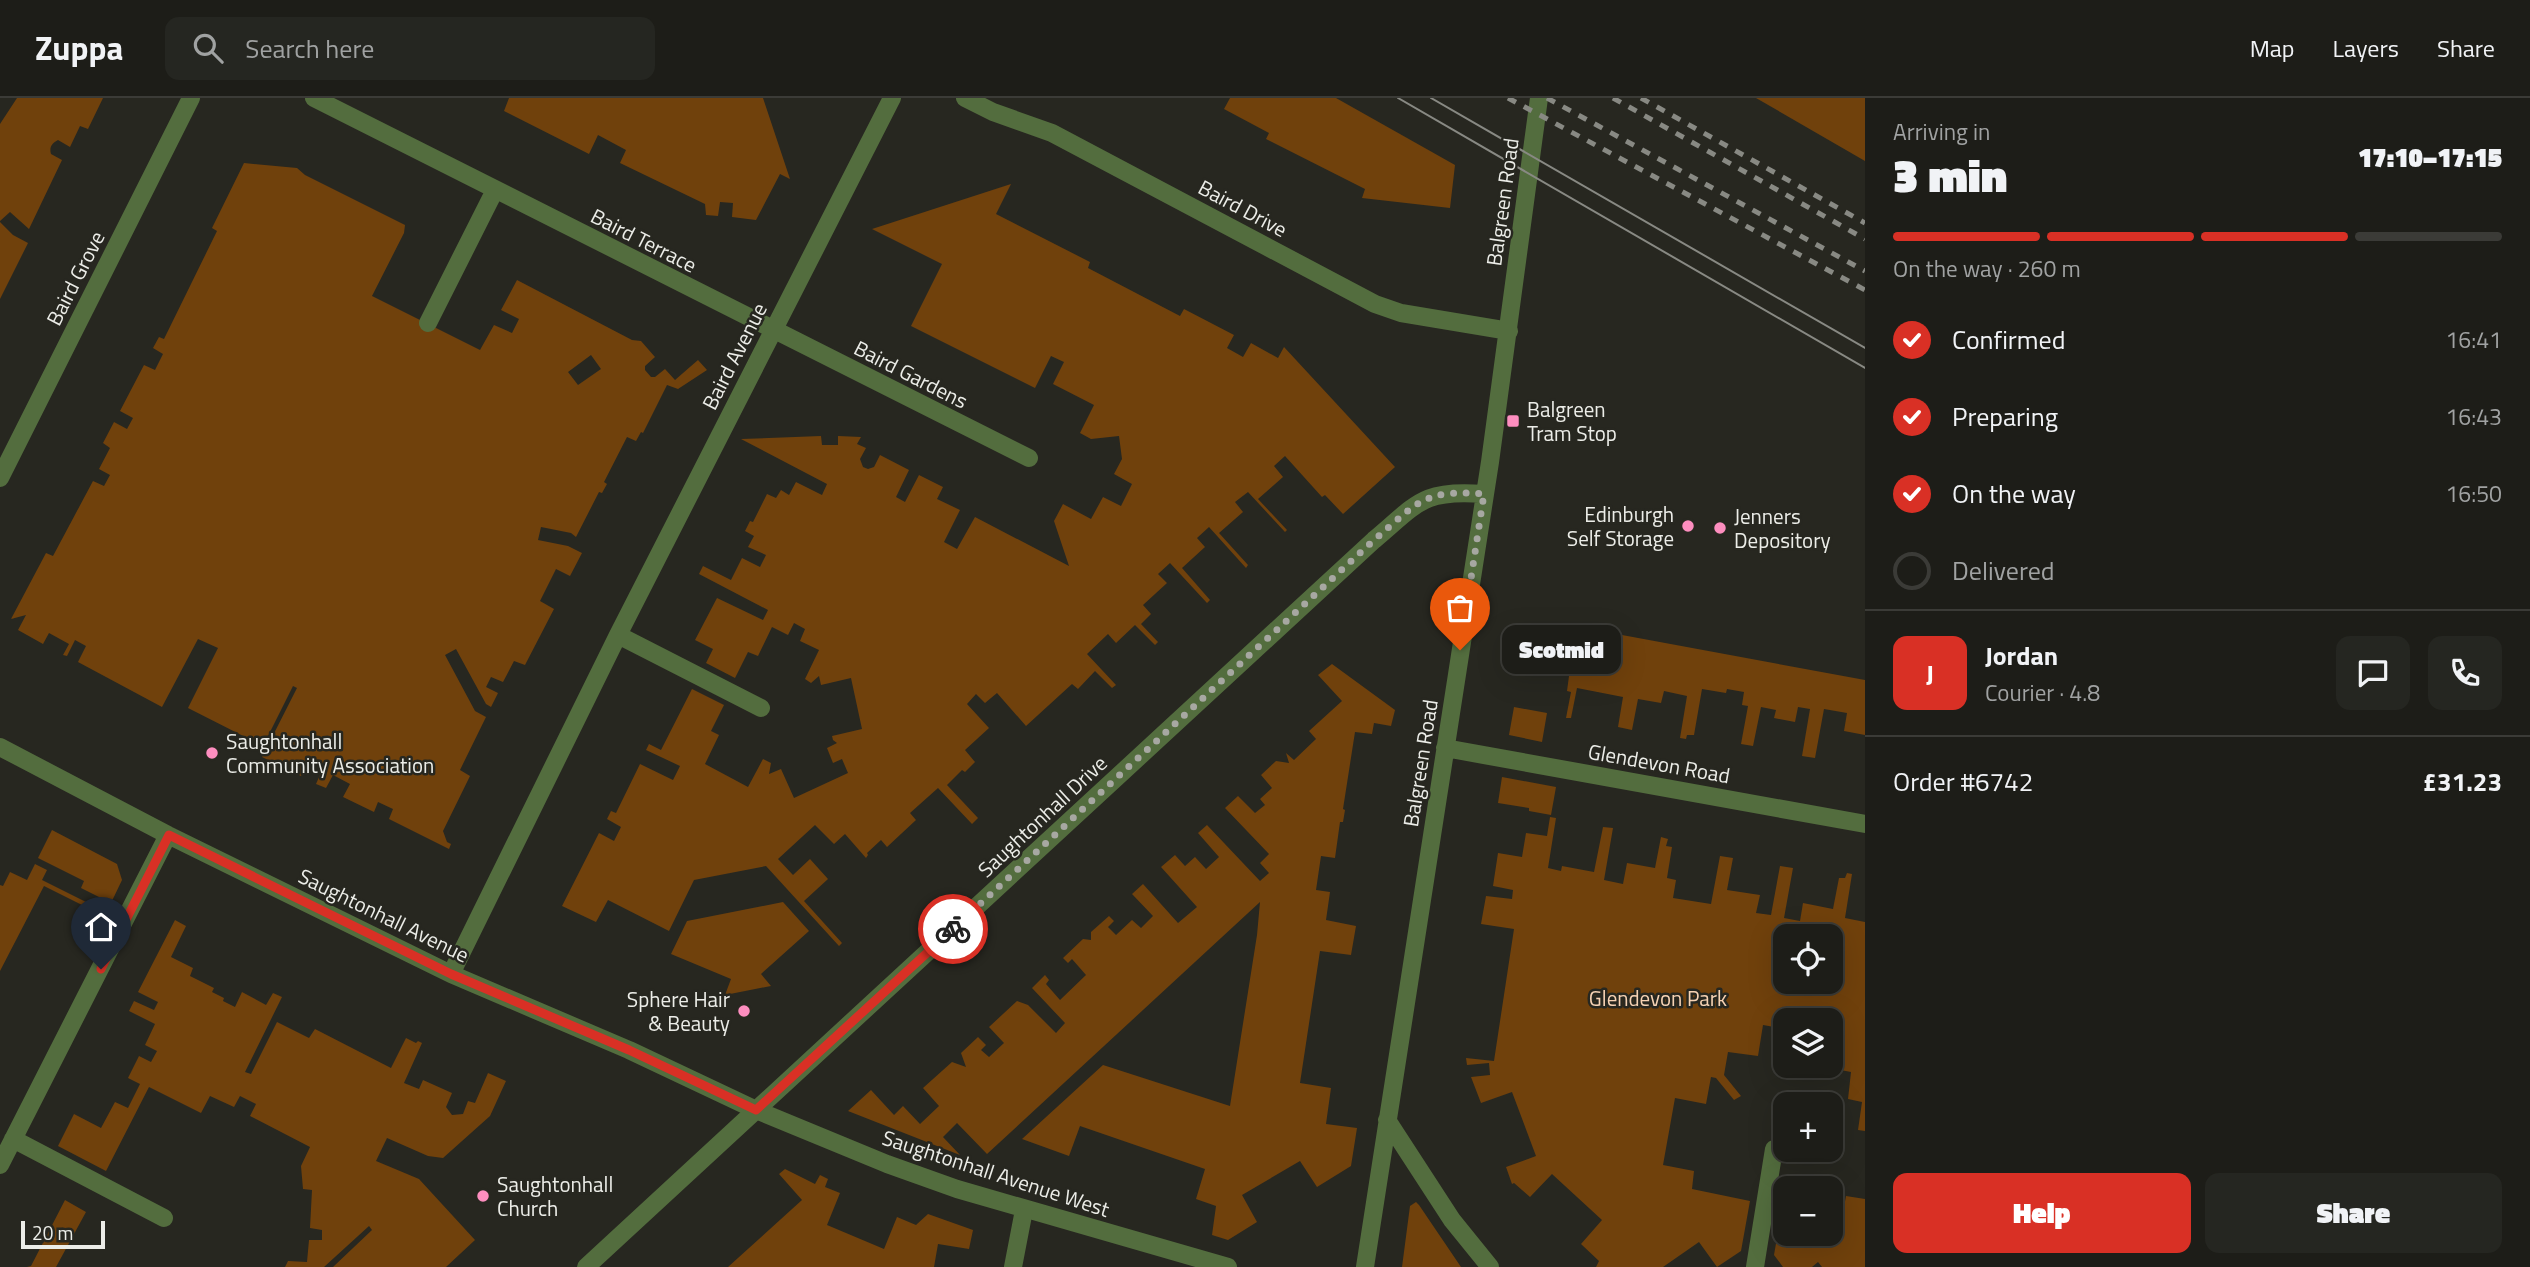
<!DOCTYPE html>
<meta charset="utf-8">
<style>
:root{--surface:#1d1d18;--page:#252621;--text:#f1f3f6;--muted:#a0a2a2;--line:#3b3b37;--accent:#d93025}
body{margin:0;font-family:"Titillium Web",sans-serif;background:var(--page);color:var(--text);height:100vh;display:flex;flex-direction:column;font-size:26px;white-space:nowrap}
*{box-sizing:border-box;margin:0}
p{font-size:23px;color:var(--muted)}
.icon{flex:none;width:38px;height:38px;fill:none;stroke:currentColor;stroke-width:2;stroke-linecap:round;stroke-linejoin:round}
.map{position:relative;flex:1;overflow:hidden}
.side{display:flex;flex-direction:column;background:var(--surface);width:665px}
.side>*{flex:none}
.fabs{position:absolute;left:1773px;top:826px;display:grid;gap:14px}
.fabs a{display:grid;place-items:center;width:70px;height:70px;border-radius:14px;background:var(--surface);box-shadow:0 7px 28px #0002,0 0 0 2px var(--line);font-size:35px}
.scale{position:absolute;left:21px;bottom:18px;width:84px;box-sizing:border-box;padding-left:7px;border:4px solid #ecede8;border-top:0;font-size:19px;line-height:24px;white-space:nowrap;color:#ecede8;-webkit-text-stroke:5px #272720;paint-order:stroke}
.pin{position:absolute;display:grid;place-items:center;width:60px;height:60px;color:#fff;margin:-72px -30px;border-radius:50% 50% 50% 0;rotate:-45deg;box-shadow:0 0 7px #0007}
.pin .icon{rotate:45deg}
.courier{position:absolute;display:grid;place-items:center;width:70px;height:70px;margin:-35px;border:5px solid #d93025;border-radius:50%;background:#fff;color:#222;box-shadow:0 2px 9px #0007}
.bubble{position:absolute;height:49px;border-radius:14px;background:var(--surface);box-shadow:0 7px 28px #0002,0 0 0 2px var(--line);font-size:23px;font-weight:800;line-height:49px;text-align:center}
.overview em{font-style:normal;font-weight:800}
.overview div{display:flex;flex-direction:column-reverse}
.overview{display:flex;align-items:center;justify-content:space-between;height:119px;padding:0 28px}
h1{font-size:46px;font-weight:800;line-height:52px}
.bar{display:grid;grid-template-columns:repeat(4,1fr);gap:10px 7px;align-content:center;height:84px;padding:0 28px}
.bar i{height:9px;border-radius:5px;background:var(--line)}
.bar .current{background:var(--accent)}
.bar p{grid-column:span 4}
.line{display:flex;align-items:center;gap:18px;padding:0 28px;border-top:2px solid var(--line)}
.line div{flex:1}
.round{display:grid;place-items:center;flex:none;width:74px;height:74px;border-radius:14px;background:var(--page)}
ol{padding:0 28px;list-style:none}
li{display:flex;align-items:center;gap:21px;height:77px}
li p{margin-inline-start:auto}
li .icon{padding:7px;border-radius:50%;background:var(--accent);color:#fff;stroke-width:4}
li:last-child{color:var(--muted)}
li i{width:38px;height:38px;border:4px solid var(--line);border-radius:50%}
.button{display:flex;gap:14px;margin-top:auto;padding:14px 28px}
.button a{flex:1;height:80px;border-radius:14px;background:var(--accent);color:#fff;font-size:28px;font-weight:800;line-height:80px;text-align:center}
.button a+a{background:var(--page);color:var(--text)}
header{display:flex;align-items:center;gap:42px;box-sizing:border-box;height:98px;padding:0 35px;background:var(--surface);border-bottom:2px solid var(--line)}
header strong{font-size:33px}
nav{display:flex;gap:38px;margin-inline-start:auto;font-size:24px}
.search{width:490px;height:63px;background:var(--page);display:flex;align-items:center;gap:18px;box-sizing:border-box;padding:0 24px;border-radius:14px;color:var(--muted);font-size:26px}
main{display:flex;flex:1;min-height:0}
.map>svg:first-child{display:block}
.green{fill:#70410c;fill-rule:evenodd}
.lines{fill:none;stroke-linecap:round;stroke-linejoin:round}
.minor{stroke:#536d3e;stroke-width:18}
.tram{stroke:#888983;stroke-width:2}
.rail{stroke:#888983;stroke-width:5;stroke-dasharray:9 9;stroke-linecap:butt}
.done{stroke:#a7a8a2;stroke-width:7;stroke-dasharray:0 12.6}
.route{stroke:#d93025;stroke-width:9}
.poi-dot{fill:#fd8ebf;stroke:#272720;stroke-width:2.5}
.labels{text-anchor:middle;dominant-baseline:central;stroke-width:5;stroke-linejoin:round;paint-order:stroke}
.street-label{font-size:21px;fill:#ecede8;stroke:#272720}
.poi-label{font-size:21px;fill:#ecede8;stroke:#272720;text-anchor:start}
.park-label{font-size:21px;fill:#f7d3b4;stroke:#272720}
</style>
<header>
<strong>Zuppa</strong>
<div class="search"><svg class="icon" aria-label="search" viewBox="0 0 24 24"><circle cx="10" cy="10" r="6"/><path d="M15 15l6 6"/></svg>Search here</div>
<nav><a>Map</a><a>Layers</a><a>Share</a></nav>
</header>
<main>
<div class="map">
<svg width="1865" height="1169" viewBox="0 0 1865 1169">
<rect width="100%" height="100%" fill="#272720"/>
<path class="green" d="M 17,0 L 103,0 L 88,31 L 80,28 L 70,49 L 58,42 C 52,45 49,49 51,56 L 62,62 L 29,131 L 10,114 L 0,123 L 0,26 Z
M 509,0 L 763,0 L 790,81 L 780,76 L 756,122 L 732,119 L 733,105 L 720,104 L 718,118 L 706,117 L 705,106 L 620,65 L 626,52 L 598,37 L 589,56 L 504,13 Z
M 1230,0 L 1336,0 L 1455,67 L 1450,110 L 1362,100 L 1365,91 L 1266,41 L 1269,35 L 1224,11 Z
M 1756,0 L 1865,0 L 1865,63 Z
M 244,65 L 297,70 L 305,77 L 405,127 L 404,135 L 372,198 L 480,252 L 494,227 L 512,235 L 519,221 L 501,212 L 517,182 L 632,242 L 641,243 L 655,259 L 645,268 L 645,272 L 651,279 L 655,279 L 665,271 L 675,282 L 698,262 L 707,272 L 678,291 L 667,287 L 643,335 L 641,334 L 636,343 L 627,339 L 604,384 L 607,386 L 602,395 L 599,394 L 576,439 L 571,435 L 541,429 L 538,442 L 568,448 L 582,455 L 570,478 L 556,471 L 540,503 L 554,511 L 525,567 L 514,563 L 503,584 L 491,579 L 486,589 L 498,595 L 491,609 L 486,606 L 456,551 L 445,557 L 475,613 L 486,619 L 460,672 L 470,678 L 443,733 L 447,744 L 451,746 L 449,751 L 389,721 L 393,711 L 378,704 L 374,714 L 343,699 L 350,686 L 333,677 L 326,690 L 316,686 L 323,670 L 308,663 L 301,678 L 262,659 L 297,590 L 293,588 L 263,648 L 188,610 L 218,550 L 198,541 L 162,609 L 78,564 L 86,548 L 75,542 L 67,558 L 63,557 L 69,546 L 49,535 L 43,546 L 18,532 L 26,517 L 11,521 L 46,455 L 53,458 L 93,383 L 104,388 L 110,377 L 99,371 L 110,350 L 103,345 L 114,324 L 127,331 L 133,320 L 120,313 L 144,267 L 155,272 L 163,256 L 153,250 L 159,239 L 164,241 L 217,133 L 212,130 ZM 591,257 L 601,271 L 578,287 L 568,274 Z
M 1011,86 L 996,116 L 1090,164 L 1088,170 L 1180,218 L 1184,211 L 1234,237 L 1227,250 L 1243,259 L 1251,245 L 1278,260 L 1284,249 L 1395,369 L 1343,416 L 1325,397 L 1322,399 L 1285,358 L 1274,368 L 1283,379 L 1258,401 L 1287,432 L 1285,434 L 1248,394 L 1235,404 L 1243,414 L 1219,435 L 1248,467 L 1246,470 L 1209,429 L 1197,440 L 1205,449 L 1182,470 L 1210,502 L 1207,505 L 1170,465 L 1158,476 L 1167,485 L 1143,507 L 1151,516 L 1141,526 L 1158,544 L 1155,547 L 1135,527 L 1116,545 L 1108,536 L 1087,556 L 1116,587 L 1112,590 L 1095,573 L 1078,591 L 1072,586 L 1026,628 L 997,595 L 985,605 L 976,596 L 967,606 L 989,630 L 965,652 L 975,664 L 965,674 L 962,672 L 947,687 L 978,720 L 972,726 L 938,690 L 910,715 L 916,722 L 887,749 L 881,742 L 867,755 L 868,757 L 866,760 L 845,736 L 834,746 L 815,727 L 778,761 L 793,777 L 810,761 L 828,781 L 804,803 L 842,845 L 839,848 L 766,768 L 694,782 L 669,833 L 608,802 L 596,824 L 562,808 L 599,735 L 614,743 L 621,729 L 607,721 L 611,713 L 616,715 L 640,666 L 673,682 L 680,668 L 646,652 L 649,646 L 661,652 L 692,591 L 724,607 L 711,633 L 719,637 L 705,666 L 748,689 L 763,661 L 771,665 L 769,676 L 781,671 L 794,700 L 848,675 L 842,661 L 833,665 L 827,650 L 837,645 L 833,642 L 832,638 L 862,631 L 851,580 L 821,587 L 819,578 L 811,585 L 805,581 L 819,552 L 800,543 L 805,531 L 794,525 L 788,537 L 772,529 L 758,558 L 748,554 L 735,580 L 706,565 L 713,551 L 695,542 L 717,500 L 763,522 L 768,512 L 699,476 L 703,468 L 731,482 L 742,460 L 760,469 L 766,457 L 748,449 L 754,438 L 745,433 L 750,423 L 753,424 L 767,396 L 776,400 L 781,392 L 789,397 L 796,384 L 822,397 L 827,386 L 741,341 L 821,338 L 822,347 L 838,347 L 838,338 L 861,339 L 857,346 L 866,350 L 860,361 L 863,369 L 868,371 L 874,369 L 880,357 L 909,372 L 896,399 L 905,404 L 919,377 L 943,389 L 937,401 L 960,412 L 944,444 L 957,451 L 975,419 L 1069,468 L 1054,423 L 1063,406 L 1091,421 L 1103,399 L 1121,408 L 1132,386 L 1114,376 L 1122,361 L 1119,338 L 1091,341 L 1080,335 L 1094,307 L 1053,286 L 1064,264 L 1051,258 L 1035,290 L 911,228 L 942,166 L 872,131 Z
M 0,124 L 13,137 L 28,145 L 0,201 Z
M 1568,527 L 1865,582 L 1865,637 L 1844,633 L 1847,615 L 1824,611 L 1815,660 L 1802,658 L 1810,611 L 1798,609 L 1795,624 L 1774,620 L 1776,612 L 1761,609 L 1753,648 L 1741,646 L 1748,608 L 1742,607 L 1744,594 L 1727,591 L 1726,595 L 1702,591 L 1694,637 L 1687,637 L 1686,641 L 1680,640 L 1687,598 L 1664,593 L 1661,605 L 1638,601 L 1632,632 L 1618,629 L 1623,599 L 1577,590 L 1571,620 L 1566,620 L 1571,594 L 1567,593 L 1569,578 L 1553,575 L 1554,566 L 1522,560 L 1526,536 L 1565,542 Z
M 1332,566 L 1395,612 L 1391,628 L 1374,625 L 1372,636 L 1355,634 L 1343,711 L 1345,712 L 1343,724 L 1340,724 L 1335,760 L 1321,758 L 1316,792 L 1330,794 L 1326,822 L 1356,828 L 1351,857 L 1320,853 L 1300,985 L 1331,990 L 1326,1026 L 1357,1030 L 1351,1068 L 1317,1089 L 1300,1063 L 1242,1097 L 1257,1124 L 1228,1142 L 1212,1137 L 1216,1108 L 1196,1101 L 1205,1071 L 1080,1028 L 1069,1058 L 1022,1041 L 1103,967 L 1230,1008 L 1257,837 L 1260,804 L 987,1056 L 957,1025 L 943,1039 L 960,1057 L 848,1013 L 871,992 L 894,1017 L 903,1008 L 920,1026 L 939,1008 L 923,990 L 952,964 L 966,969 L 961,955 L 978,939 L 986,947 L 981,952 L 989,959 L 1004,945 L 989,929 L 1017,903 L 1028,907 L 1056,935 L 1065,925 L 1032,890 L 1045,877 L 1049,882 L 1046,886 L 1060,902 L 1086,877 L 1072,861 L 1068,865 L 1063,860 L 1083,841 L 1091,842 L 1091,834 L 1109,818 L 1114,823 L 1108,829 L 1116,837 L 1132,822 L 1141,830 L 1153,818 L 1132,796 L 1143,786 L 1178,825 L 1197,809 L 1161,769 L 1175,757 L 1185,768 L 1195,759 L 1206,771 L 1219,759 L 1198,735 L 1207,727 L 1260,783 L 1269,775 L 1260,765 L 1269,756 L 1225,710 L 1238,698 L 1255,715 L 1265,707 L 1260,701 L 1272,690 L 1261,677 L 1276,663 L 1289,665 L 1286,655 L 1294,662 L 1316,641 L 1309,633 L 1342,603 L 1318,577 Z
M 1514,609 L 1547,615 L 1542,644 L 1509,637 Z
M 1502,679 L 1556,689 L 1551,717 L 1529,713 L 1529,710 L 1498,705 Z
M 1550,719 L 1556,720 L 1548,770 L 1561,773 L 1562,768 L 1594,774 L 1603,729 L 1613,730 L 1604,782 L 1623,786 L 1627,765 L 1655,770 L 1661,739 L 1668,741 L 1666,748 L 1672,749 L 1667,780 L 1676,782 L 1673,800 L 1711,806 L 1720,758 L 1733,760 L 1727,792 L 1760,797 L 1756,815 L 1771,817 L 1780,768 L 1793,770 L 1784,820 L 1800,823 L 1803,805 L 1833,811 L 1839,780 L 1845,780 L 1847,775 L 1852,776 L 1845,820 L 1865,824 L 1865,1033 L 1858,1032 L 1862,1004 L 1848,1001 L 1851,974 L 1825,969 L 1830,968 L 1830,922 L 1785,922 L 1785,931 L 1763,927 L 1758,958 L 1728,954 L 1724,977 L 1741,998 L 1734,1002 L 1716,980 L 1711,979 L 1706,1006 L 1675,1000 L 1663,1067 L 1694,1073 L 1692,1091 L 1750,1103 L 1741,1153 L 1717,1169 L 1699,1144 L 1663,1169 L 1596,1169 L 1599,1163 L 1581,1146 L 1602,1122 L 1552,1076 L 1530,1099 L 1514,1085 L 1512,1086 L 1506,1069 L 1536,1058 L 1512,994 L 1481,1005 L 1471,979 L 1490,977 L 1489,965 L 1467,967 L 1466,960 L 1494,963 L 1514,831 L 1481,826 L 1486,798 L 1512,801 L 1513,792 L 1493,788 L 1498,755 L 1522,759 L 1526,735 L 1547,738 ZM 1785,838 L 1830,838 L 1830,884 L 1785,884 Z
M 52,732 L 117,766 L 122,782 L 111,805 L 81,790 L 84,783 L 38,760 Z
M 35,766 L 47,772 L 42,782 L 106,814 L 104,818 L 44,788 L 0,873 L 0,787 L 3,788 L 10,774 L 27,782 Z
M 783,804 L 809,833 L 761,876 L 771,888 L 725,897 L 731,881 L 671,856 L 687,823 Z
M 175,822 L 186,828 L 171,859 L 193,870 L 190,878 L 214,890 L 212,894 L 224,900 L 223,903 L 235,909 L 242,894 L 266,907 L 273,895 L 282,899 L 245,974 L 251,976 L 277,924 L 309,940 L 315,931 L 391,970 L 406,940 L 416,945 L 418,943 L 422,945 L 404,985 L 419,991 L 423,982 L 452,995 L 446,1009 L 452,1017 L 463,1016 L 468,1003 L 475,1005 L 488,975 L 506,983 L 490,1018 L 443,1060 L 428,1058 L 387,1040 L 376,1063 L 419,1081 L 475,1142 L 446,1169 L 333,1169 L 372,1132 L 369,1128 L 324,1169 L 285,1169 L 288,1163 L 307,1164 L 309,1142 L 322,1142 L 322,1132 L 310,1130 L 312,1092 L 303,1091 L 301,1068 L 310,1049 L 250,1018 L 256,1006 L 240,998 L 234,1009 L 210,998 L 201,1015 L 149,989 L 106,1073 L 58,1048 L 74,1016 L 101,1030 L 115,1004 L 128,1010 L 140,986 L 128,980 L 139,958 L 151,964 L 157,953 L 145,947 L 155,926 L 129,913 L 134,903 L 154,912 L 158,904 L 138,894 Z
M 785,1071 L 815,1086 L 820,1077 L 828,1081 L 825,1089 L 840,1095 L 827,1127 L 884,1151 L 897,1119 L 916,1127 L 928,1116 L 973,1132 L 969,1151 L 938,1146 L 934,1169 L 728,1169 L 802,1102 L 779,1076 Z
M 1846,1098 L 1865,1101 L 1865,1169 L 1822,1169 L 1818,1164 L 1812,1169 L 1783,1169 L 1774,1157 L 1783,1105 L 1785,1105 L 1785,1136 L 1830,1136 L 1831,1113 L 1843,1115 Z
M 65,1102 L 86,1114 L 56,1169 L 27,1169 L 31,1168 Z
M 1416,1104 L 1419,1107 L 1461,1169 L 1402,1169 L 1410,1108 Z"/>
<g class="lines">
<path class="minor" d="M 314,0 L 1029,360
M 965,0 L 993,14 L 1052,35 L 1375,206 L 1401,215 L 1509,233
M 428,225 L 495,92
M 0,380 L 191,0
M 618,537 L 761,610
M 0,649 L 168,737 L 451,876 L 629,952 L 756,1012 L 887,1066 L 957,1091 L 1228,1169
M 1445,650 L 1865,726
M 451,876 L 618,537 L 892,0
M 1387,1022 L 1452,1122 L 1490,1169
M 13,1041 L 164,1120
M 0,1067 L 168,737
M 586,1169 L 1374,442 C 1418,405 1423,391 1484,396
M 1013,1169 L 1024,1112
M 1365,1169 L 1490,364 L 1539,0
M 1755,1169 L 1774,1051"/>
<path class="tram" d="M 1398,0 L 1865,270
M 1431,0 L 1865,250"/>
<path class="rail" d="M 1508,0 L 1865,192
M 1547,0 L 1865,173
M 1613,0 L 1865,141
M 1641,0 L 1865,125"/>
</g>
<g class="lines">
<path class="done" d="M 953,831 L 1374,442 C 1418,405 1422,391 1484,396 L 1460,552"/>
<path class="route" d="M 101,871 L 169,737 L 451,876 L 629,952 L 756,1012 L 953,831"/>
</g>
<g class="poi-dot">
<rect x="1506" y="316" width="14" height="14" rx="3.5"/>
<circle cx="1688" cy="428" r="7"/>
<circle cx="1720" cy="430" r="7"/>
<circle cx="212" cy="655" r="7"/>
<circle cx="744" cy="913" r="7"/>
<circle cx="483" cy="1098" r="7"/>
</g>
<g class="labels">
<g class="street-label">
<text transform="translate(1502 104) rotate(-82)">Balgreen Road</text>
<text transform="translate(1243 110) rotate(28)">Baird Drive</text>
<text transform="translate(644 142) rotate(27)">Baird Terrace</text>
<text transform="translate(75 180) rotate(-63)">Baird Grove</text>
<text transform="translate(734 258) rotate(-63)">Baird Avenue</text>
<text transform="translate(911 276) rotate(27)">Baird Gardens</text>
<text transform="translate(1420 665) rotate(-81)">Balgreen Road</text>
<text transform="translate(1659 665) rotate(10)">Glendevon Road</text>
<text transform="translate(1042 718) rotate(-43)">Saughtonhall Drive</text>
<text transform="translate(384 817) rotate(26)">Saughtonhall Avenue</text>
<text transform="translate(996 1075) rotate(18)">Saughtonhall Avenue West</text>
</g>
<g class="poi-label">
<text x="1527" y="311">Balgreen<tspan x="1527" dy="24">Tram Stop</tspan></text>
<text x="1674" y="416" text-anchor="end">Edinburgh<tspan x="1674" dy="24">Self Storage</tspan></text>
<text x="1734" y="418">Jenners<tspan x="1734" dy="24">Depository</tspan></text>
<text x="226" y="643">Saughtonhall<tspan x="226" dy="24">Community Association</tspan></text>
<text x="730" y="901" text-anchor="end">Sphere Hair<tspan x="730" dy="24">&amp; Beauty</tspan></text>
<text x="497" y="1086">Saughtonhall<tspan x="497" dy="24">Church</tspan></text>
</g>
<g class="park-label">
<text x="1658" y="900">Glendevon Park</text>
</g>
</g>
</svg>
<div class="fabs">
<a><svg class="icon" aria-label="locate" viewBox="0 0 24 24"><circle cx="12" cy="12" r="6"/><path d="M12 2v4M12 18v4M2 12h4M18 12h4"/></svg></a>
<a><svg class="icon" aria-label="layers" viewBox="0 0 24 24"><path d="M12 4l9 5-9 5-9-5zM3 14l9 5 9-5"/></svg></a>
<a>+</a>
<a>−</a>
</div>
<div class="scale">20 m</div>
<div class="pin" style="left:1460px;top:552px;background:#ea580c"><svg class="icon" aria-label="bag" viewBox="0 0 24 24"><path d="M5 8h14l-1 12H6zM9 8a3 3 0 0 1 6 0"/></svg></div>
<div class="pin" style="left:101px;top:871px;background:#1f2937"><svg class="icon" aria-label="home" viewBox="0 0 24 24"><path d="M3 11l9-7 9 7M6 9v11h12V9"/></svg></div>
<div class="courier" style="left:953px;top:831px"><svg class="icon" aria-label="bike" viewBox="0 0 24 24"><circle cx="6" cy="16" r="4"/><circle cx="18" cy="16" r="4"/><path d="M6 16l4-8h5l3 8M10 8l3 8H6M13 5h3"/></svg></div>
<div class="bubble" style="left:1502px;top:527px;width:119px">Scotmid</div>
</div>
<section class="side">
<div class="overview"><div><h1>3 min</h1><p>Arriving in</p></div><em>17:10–17:15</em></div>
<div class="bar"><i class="current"></i><i class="current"></i><i class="current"></i><i></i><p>On the way · 260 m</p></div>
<ol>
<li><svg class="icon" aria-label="check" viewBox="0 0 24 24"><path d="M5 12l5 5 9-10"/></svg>Confirmed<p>16:41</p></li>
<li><svg class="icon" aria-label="check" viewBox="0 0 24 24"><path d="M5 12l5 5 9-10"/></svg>Preparing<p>16:43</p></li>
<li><svg class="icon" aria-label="check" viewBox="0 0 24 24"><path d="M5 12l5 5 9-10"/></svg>On the way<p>16:50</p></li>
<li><i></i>Delivered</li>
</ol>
<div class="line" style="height:126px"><b class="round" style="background:var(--accent);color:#fff">J</b><div><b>Jordan</b><p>Courier · 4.8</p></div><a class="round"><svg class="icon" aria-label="chat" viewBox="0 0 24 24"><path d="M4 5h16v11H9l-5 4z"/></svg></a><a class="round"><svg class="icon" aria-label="phone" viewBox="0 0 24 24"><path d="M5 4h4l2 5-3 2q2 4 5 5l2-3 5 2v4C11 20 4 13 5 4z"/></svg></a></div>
<div class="line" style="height:91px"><div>Order #6742</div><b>£31.23</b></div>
<div class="button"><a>Help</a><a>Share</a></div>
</section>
</main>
